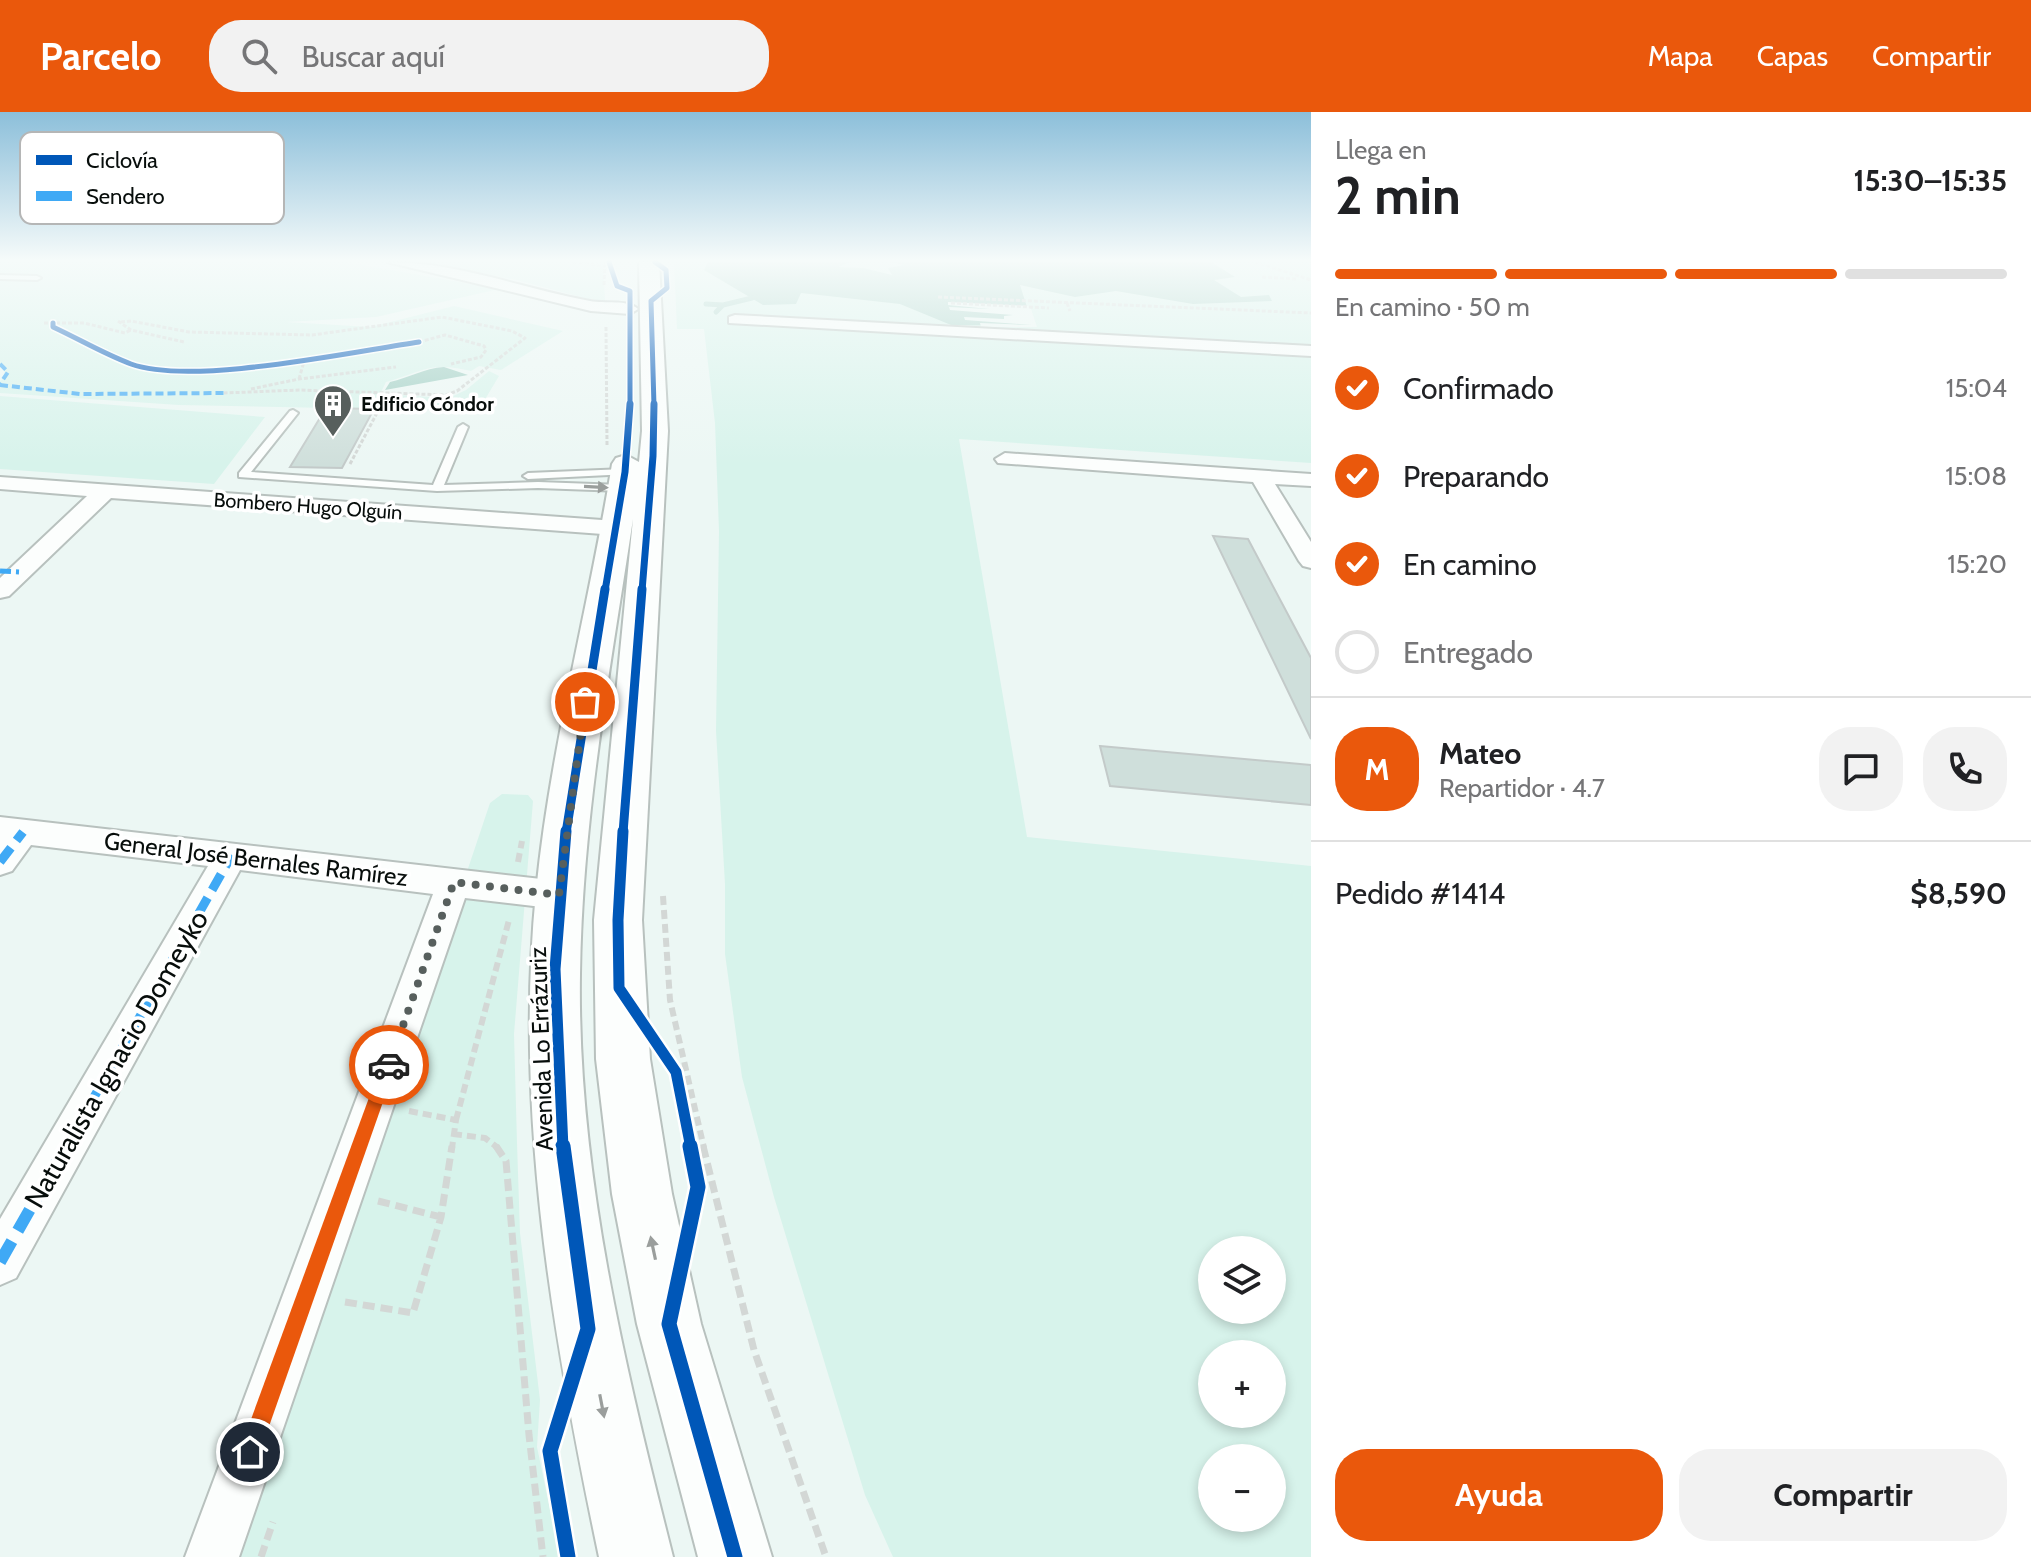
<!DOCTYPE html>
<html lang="es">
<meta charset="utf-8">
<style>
:root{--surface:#fff;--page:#f2f2f2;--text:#202124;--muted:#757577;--line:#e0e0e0;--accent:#ea580c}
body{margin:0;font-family:Cabin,sans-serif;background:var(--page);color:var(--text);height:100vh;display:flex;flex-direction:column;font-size:30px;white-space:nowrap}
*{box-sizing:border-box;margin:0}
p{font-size:26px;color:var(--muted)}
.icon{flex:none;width:44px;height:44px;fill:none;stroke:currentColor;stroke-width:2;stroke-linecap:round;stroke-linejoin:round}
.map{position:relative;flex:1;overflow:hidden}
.panel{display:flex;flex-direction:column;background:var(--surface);width:720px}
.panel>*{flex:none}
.tools{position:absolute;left:1198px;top:1124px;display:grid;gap:16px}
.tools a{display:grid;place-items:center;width:88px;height:88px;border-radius:50%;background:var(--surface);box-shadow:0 4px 12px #0003;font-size:40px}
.pin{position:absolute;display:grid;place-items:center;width:68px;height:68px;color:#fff;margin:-34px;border:4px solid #fff;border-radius:50%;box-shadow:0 2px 8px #0007}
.courier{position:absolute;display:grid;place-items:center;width:80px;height:80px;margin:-40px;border:6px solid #ea580c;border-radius:50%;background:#fff;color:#222;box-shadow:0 2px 10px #0007}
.summary em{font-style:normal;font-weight:700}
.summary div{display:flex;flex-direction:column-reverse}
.summary{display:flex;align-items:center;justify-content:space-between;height:136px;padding:0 24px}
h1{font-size:52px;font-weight:700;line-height:60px}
.bar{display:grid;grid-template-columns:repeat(4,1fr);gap:12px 8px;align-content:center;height:96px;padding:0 24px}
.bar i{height:10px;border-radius:6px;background:var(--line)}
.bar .active{background:var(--accent)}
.bar p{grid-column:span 4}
.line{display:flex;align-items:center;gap:20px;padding:0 24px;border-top:2px solid var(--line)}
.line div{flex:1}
.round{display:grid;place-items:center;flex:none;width:84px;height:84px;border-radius:32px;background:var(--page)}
ol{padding:0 24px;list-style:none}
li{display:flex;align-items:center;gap:24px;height:88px}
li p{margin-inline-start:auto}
li .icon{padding:8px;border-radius:50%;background:var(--accent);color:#fff;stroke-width:4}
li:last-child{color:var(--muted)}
li i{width:44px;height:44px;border:4px solid var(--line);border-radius:50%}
.cta{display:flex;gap:16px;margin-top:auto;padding:16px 24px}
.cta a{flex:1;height:92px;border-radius:32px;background:var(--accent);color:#fff;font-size:32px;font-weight:700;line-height:92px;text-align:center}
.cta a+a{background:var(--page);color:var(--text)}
header{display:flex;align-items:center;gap:48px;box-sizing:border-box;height:112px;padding:0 40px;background:var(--accent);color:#fff}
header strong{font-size:38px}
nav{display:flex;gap:44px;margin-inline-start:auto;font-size:28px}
.search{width:560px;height:72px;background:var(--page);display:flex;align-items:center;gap:20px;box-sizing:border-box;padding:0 28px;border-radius:32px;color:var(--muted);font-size:30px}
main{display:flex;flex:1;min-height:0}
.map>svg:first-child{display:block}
.green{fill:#d7f3eb;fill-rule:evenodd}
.water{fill:#a2cfc4}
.pier{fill:#ecf7f4}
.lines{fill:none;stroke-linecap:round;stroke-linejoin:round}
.stream{stroke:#a2cfc4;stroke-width:5}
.building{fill:#cfdfdb;stroke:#c3cac9;stroke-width:2}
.service-casing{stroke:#b8c1be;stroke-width:4}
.minor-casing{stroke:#b8c1be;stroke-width:4}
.secondary-casing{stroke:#b8c1be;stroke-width:4}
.path-far2{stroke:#d3d7d5;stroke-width:3;stroke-dasharray:4 2;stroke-linecap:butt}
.path-far1{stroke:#d3d7d5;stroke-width:6;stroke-dasharray:9 5;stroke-linecap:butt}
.path{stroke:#d3d7d5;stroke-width:7;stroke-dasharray:12 6;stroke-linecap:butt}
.service{fill:#fcfefd;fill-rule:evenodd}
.minor{fill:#fcfefd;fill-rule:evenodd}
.secondary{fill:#fcfefd;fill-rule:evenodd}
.quiet-far3{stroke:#3fa9f5;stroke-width:4;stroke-dasharray:8 4;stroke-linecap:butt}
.quiet-far2{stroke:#3fa9f5;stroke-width:5;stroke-dasharray:11 5;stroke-linecap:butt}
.quiet-far1{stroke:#3fa9f5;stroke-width:9;stroke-dasharray:18 9;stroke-linecap:butt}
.quiet{stroke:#3fa9f5;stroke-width:12;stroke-dasharray:24 12;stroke-linecap:butt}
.cycleway-far4-casing{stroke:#fff;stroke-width:8}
.cycleway-far3-casing{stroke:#fff;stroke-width:10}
.cycleway-far2-casing{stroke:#fff;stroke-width:13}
.cycleway-far1-casing{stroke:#fff;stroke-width:16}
.cycleway-casing{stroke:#fff;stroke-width:20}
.cycleway-far4{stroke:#0057b8;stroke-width:5}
.cycleway-far3{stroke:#0057b8;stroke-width:7}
.cycleway-far2{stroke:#0057b8;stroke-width:9}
.cycleway-far1{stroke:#0057b8;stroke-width:11}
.cycleway{stroke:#0057b8;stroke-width:15}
.oneway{fill:#9a9e9c}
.route{fill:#ea580c}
.done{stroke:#575f5d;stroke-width:8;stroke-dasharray:0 14.4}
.labels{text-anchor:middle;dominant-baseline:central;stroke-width:7;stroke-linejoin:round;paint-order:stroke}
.far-poi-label{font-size:20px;font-weight:bold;fill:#070d0b;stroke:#fff;text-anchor:start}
.far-street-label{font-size:20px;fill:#070d0b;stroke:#fff}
.street-label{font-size:24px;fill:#070d0b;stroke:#fff}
.near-street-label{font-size:28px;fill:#070d0b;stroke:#fff}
.key{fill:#fff;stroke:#b5b6b6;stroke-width:2}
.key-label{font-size:22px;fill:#070d0b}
</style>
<header>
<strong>Parcelo</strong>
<div class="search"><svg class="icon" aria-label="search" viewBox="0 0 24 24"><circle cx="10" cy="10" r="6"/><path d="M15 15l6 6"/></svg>Buscar aquí</div>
<nav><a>Mapa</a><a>Capas</a><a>Compartir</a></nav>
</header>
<main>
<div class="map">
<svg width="1311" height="1445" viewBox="0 0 1311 1445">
<rect width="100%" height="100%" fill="#ecf7f4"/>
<path class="green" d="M 0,150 L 346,150 L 499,177 L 376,205 L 286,210 L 371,215 L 454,194 L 563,219 L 501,258 L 479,254 L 471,259 C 429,249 424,259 386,270 L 380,282 L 449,286 L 466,278 L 489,259 L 499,264 L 478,299 L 179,293 L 0,281 L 0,269 L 5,265 L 4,256 L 0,255 Z
M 424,150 L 603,150 L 605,189 L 588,187 L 517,168 Z
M 674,150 L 1311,150 L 1311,351 L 959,327 L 1027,725 L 1311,754 L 1311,1445 L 893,1445 L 865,1383 L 774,1085 L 742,965 L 725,842 L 725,772 L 716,619 L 719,419 L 715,311 L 704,217 L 677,217 ZM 1212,1138 L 1272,1138 L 1272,1198 L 1212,1198 ZM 1212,1242 L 1272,1242 L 1272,1302 L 1212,1302 ZM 1212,1346 L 1272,1346 L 1272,1406 L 1212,1406 Z
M 0,284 L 265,305 L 214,372 L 0,357 Z
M 502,682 L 528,683 L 533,689 L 514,922 L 517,1031 L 520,1121 L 540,1288 L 537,1335 L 560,1445 L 237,1445 L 490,691 Z"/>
<path class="water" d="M 708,150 L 850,150 L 838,155 L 863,156 L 892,163 L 888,156 L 904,153 L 891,150 L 1211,150 L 1235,165 L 1214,168 L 1241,185 L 1269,183 L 1272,189 L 1193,192 L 1116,179 L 1075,185 L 1020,173 L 1033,214 L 951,213 L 900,192 L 801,181 L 796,192 L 763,193 L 704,158 Z
M 444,255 L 468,263 L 385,278 L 390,270 C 409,266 424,256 444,255 Z"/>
<path class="pier" d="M 948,190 L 1030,194 L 1037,215 L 981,215 L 980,211 L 1032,213 L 965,208 L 964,205 L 1004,207 L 1004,204 L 1013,203 L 950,198 L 949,195 L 989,197 L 948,193 Z"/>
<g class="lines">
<path class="stream" d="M 706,192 L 723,193
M 716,200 L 723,193 L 752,186"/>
</g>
<path class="building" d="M 326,296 L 374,297 L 342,356 L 290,355 Z
M 1213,424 L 1248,427 L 1311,546 L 1311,627 Z
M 1100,634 L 1311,653 L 1311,693 L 1110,674 Z"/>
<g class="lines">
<g class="service-casing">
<path id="service" d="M 0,163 L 37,164 L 41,166 L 37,168 L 0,167 Z
M 293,298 L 298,301 L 251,360 L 433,373 L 458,315 L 463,312 L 468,315 L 444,373 L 538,370 L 622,373 L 627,376 L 622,379 L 538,376 L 437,379 L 239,365 L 239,361 L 290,299 Z
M 625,357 L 629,358 L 629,362 L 528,367 L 523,364 L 528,361 Z"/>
</g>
<g class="minor-casing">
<path id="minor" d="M 387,150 C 457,150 521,176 590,189 C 605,192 627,187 638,197 L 630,202 L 591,199 Z
M 735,203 L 1311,234 L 1311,244 L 729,211 L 729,205 Z
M 1005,341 L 1311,362 L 1311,374 L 1275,372 L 1311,430 L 1311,456 L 1303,454 L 1299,449 L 1253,370 L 998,351 L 995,347 Z
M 0,365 L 616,409 L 624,411 L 627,416 L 624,421 L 616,423 L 111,386 L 9,484 L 0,486 L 0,466 L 87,384 L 0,377 Z
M 0,705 L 559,769 L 571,773 L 576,783 L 571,793 L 559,797 L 465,786 L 239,1445 L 185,1445 L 433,782 L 240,758 L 16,1166 L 0,1173 L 0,1107 L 208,754 L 31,733 L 12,759 L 0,763 Z"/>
</g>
<g class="secondary-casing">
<path id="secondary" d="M 639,150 L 659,150 L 668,319 L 642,808 L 650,947 L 672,1082 L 701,1212 L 772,1445 L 698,1445 L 637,1212 L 612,1082 L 596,947 L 594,808 L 633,407 C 610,558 582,709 580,862 C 577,1059 625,1255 673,1445 L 599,1445 C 553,1226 514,1004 536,780 C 550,636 589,495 612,352 L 616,346 L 626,343 L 639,350 L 642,319 Z"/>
</g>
<path class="path-far2" d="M 573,150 L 605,154
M 1255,150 L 1311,168
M 1262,165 L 1298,167
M 604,173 L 605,150
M 938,185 L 1311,201
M 951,191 L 1049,196
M 1067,191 L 1070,199
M 118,209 L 131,218 L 184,230
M 121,210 L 131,209 L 189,220 L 312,223 L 442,205 L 512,219 L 525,226 L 457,279 L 446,283 L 299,278 L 224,281
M 44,211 L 84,211 L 125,221 L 131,218
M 606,215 L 607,333
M 419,230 L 445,223 L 484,234 L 486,238 L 481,245 L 451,252
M 299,267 L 305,246
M 251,277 L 299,267 L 396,255
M 350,352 L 387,282"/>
<path class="path-far1" d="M 518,750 L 522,729
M 663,784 L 670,888 L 704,1036
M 409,999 L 456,1008 L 452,1036
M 456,1008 L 509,808
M 453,1022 L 485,1026 L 498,1036"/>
<path class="path" d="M 496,1034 L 506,1049 L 529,1323 L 543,1445
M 703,1034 L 754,1238 L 826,1445
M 378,1089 L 441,1105
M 345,1190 L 413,1201 L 441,1105 L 452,1034
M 261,1445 L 273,1410"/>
<use href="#service" class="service"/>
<use href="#minor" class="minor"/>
<use href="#secondary" class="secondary"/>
<path class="quiet-far3" d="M 0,252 L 8,260 L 0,272
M 0,273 L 80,282 L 224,281"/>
<path class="quiet-far2" d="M 0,459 L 19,460"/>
<path class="quiet-far1" d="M 0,750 L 23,720
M 65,1036 L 232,743"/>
<path class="quiet" d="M 0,1150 L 66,1034"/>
<g class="cycleway-far4-casing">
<path id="cycleway-far4" d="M 609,150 L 617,174 L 630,179 L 630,294
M 53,211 L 53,215 C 79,227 104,242 131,252 C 192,274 350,240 419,230
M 654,294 L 651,189 L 667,176 L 666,158 L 655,150"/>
</g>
<g class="cycleway-far3-casing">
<path id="cycleway-far3" d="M 605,479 L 625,360 L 630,292
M 642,479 L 653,344 L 654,292"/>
</g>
<g class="cycleway-far2-casing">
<path id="cycleway-far2" d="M 566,721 L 605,477
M 623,721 L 642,477"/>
</g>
<g class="cycleway-far1-casing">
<path id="cycleway-far1" d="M 623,719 L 618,808 L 619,876 L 676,960 L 691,1036
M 563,1036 L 555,857 L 566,719"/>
</g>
<g class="cycleway-casing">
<path id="cycleway" d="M 563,1034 L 588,1217 L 550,1339 L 568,1445
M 690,1034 L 698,1075 L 669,1212 L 735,1445"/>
</g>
<use href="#cycleway-far4" class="cycleway-far4"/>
<use href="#cycleway-far3" class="cycleway-far3"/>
<use href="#cycleway-far2" class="cycleway-far2"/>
<use href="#cycleway-far1" class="cycleway-far1"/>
<use href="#cycleway" class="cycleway"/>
</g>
<defs><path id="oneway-solid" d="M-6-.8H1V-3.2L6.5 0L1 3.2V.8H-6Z" transform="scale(2)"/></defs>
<g class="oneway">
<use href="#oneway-solid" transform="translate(596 375) rotate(3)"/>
<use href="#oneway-solid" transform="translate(653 1136) rotate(-102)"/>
<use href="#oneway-solid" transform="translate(602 1294) rotate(79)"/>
</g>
<linearGradient id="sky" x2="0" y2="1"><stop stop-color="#8cbfda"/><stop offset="0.42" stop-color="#f6fbfa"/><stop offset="1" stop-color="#f6fbfa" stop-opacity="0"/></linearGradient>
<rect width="1311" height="353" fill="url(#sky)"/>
<path class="route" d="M 389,946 L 396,953 L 260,1340 L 257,1348 L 250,1351 L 242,1348 L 239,1340 L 381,953 Z"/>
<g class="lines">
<path class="done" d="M 389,953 L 454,770 L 559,783 L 585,590"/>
</g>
<defs>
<g id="building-pin" transform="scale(2)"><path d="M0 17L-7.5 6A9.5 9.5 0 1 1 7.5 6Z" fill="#575f5d" stroke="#fff"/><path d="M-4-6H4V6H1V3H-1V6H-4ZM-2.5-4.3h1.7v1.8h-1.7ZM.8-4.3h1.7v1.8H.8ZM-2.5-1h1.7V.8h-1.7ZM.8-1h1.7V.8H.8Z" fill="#fff"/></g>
</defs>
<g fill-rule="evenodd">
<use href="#building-pin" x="333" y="292"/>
</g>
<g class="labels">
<g class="far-poi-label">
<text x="361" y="292">Edificio Cóndor</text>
</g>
<g class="far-street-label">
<text transform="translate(308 394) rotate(4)">Bombero Hugo Olguín</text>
</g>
<g class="street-label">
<text transform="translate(256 747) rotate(7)">General José Bernales Ramírez</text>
<text transform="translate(541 937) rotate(-92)">Avenida Lo Errázuriz</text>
</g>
<g class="near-street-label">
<text transform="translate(116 947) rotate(-60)">Naturalista Ignacio Domeyko</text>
</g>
</g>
<rect x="20" y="20" width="264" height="92" rx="12" class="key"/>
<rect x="36" y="43" width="36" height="10" fill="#0057b8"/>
<rect x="36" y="79" width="36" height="10" fill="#3fa9f5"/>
<g class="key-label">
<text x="86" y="56">Ciclovía</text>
<text x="86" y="92">Sendero</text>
</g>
</svg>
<div class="tools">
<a><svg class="icon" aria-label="layers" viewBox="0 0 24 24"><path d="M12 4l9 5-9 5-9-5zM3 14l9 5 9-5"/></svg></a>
<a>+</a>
<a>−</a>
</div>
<div class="pin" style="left:585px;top:590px;background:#ea580c"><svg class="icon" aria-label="bag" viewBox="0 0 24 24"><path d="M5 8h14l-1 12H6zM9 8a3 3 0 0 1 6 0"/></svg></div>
<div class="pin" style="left:250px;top:1340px;background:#1f2937"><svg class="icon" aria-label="home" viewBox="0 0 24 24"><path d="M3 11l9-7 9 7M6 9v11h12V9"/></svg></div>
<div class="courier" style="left:389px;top:953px"><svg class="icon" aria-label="car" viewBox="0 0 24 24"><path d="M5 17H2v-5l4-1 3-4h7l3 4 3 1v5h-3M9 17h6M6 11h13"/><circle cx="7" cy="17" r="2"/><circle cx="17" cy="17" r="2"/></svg></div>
</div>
<section class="panel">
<div class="summary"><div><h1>2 min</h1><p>Llega en</p></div><em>15:30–15:35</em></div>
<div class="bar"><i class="active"></i><i class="active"></i><i class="active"></i><i></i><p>En camino · 50 m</p></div>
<ol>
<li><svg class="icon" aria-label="check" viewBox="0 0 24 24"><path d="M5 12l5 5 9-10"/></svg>Confirmado<p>15:04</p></li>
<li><svg class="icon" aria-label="check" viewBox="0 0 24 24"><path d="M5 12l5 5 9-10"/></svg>Preparando<p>15:08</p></li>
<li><svg class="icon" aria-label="check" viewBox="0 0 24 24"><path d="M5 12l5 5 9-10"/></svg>En camino<p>15:20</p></li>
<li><i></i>Entregado</li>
</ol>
<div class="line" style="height:144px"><b class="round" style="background:var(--accent);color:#fff">M</b><div><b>Mateo</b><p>Repartidor · 4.7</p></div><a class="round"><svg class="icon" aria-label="chat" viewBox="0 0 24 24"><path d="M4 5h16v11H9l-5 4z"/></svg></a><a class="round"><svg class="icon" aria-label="phone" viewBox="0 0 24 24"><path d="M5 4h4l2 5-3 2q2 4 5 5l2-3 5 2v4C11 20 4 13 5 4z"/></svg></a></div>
<div class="line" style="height:104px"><div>Pedido #1414</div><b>$8,590</b></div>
<div class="cta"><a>Ayuda</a><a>Compartir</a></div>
</section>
</main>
